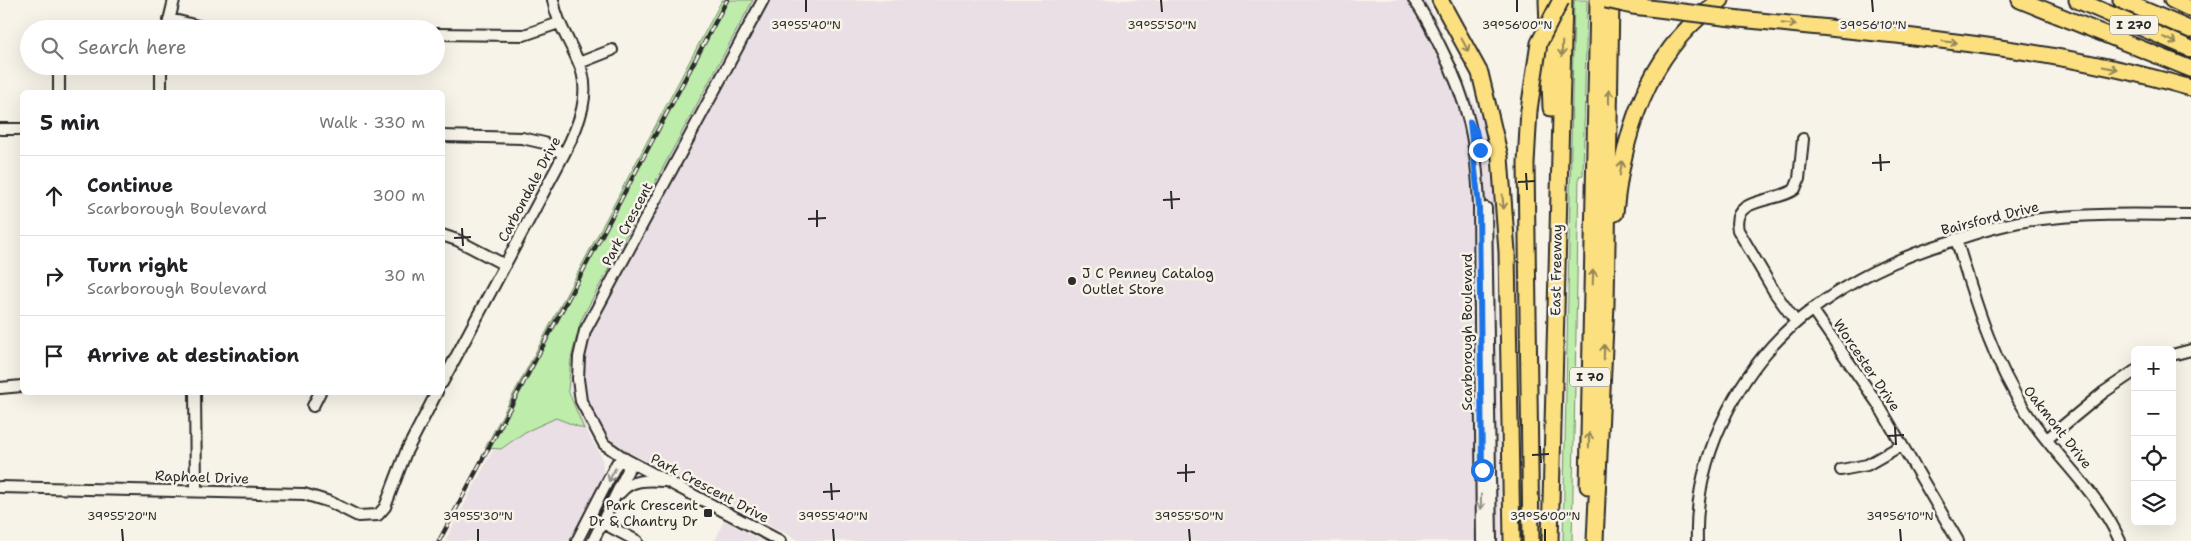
<!DOCTYPE html>
<html lang="en">
<head>
<meta charset="utf-8">
<style>
	body { margin:0; font-family:"Shantell Sans",sans-serif; background:#f2f2f2; color:#202124 }
	.controls { position:absolute; right:15px; bottom:15px; display:grid; overflow:hidden; border-radius:8px; box-shadow:0 5px 20px #0002 }
	.controls button { width:45px; height:45px; display:grid; place-items:center; padding:0; border:0; border-bottom:1px solid #e0e0e0; background:#fff; color:#202124; font:25px sans-serif }
	.stop { position:absolute; width:15px; height:15px; margin:-11px; border:4px solid #1a73e8; border-radius:50%; background:#fff }
	.stop.end { background:#1a73e8; border-color:#fff; box-shadow:0 1px 5px #0008 }
	.list { margin:0; padding:0; list-style:none }
	h2 { display:flex; justify-content:space-between; align-items:center; height:65px; margin:0; padding:0 20px; font-size:21px }
	h2 small { font-size:16px; font-weight:400; color:#757577 }
	.list li { display:grid; grid-template-columns:32px 1fr auto; gap:15px; align-items:center; box-sizing:border-box; height:80px; padding:0 20px; border-top:1px solid #e0e0e0 }
	.list b { display:block; font-size:19px; white-space:nowrap }
	.list p { margin:0; font-size:16px; white-space:nowrap; color:#757577 }
	.list em { font-size:16px; font-style:normal; color:#757577 }
	.icon { flex:none; width:28px; height:28px; fill:none; stroke:currentColor; stroke-width:2; stroke-linecap:round; stroke-linejoin:round }
	.map { position:relative; flex:none; width:2191px; height:541px; overflow:hidden }
	.search { position:absolute; background:#fff; box-shadow:0 5px 20px #0002; left:20px; top:20px; width:425px; height:55px; display:flex; align-items:center; gap:12px; box-sizing:border-box; padding:0 18px; border-radius:28px; color:#757577; font-size:19px }
	.panel { position:absolute; background:#fff; box-shadow:0 5px 20px #0002; left:20px; top:90px; width:425px; height:305px; border-radius:8px }
	.map>svg:first-child { display:block }
	.built { fill:#eadfe4 }
	.green { fill:#bdecab; stroke:#748c6b }
	.lines { fill:none; stroke-linecap:round; stroke-linejoin:round }
	.minor-casing { stroke:#2b2b2b; stroke-width:14 }
	.highway-casing { stroke:#2b2b2b; stroke-width:19 }
	.minor { stroke:#f7f3e8; stroke-width:10 }
	.highway { stroke:#fce080; stroke-width:15 }
	.rail-casing { stroke:#2b2b2b; stroke-width:4.5 }
	.rail { stroke:#f7f3e8; stroke-width:2.5; stroke-dasharray:8; stroke-linecap:butt }
	.highway-bridge-casing { stroke:#2b2b2b; stroke-width:19; stroke-linecap:butt }
	.highway-bridge { stroke:#fce080; stroke-width:15 }
	.oneway { stroke:#948656 }
	.oneway2 { stroke:#918f8a }
	.route { stroke:#1a73e8; stroke-width:6 }
	.ticks { fill:none; stroke:#2b2b2b; stroke-width:2 }
	.poi-dot { fill:#2b2b2b; stroke:#f7f3e8; stroke-width:2 }
	.labels { text-anchor:middle; stroke-width:5; stroke-linejoin:round; paint-order:stroke }
	.shield { fill:#f7f3e8; stroke:#686764; stroke-width:1 }
	.shield-label { font-size:12px; font-weight:bold; fill:#2b2b2b }
	.street-label { font-size:14px; fill:#2b2b2b; stroke:#f7f3e8 }
	.poi-label { font-size:14px; fill:#2b2b2b; stroke:#f7f3e8; text-anchor:start }
	.ticks-label { font-size:12px; text-anchor:middle; fill:#2b2b2b; stroke:#f7f3e8; stroke-width:5; stroke-linejoin:round; paint-order:stroke }
</style>
</head>
<body>
<div class="map">
<svg width="2191" height="541" viewBox="0 0 2191 541">
	<rect width="100%" height="100%" fill="#f7f3e8"/>
	<filter id="ink" filterUnits="userSpaceOnUse"><feTurbulence type="fractalNoise" baseFrequency=".02" numOctaves="2"/><feDisplacementMap in="SourceGraphic" scale="10" xChannelSelector="R" yChannelSelector="G"/><feConvolveMatrix kernelMatrix="1 2 1 2 8 2 1 2 1" color-interpolation-filters="sRGB"/></filter>
	<g filter="url(#ink)">
		<path class="built" d="M753,0H1427L1484,126L1494,199L1501,541H800L585,429L602,457L604,478L571,541H445L493,450L502,449L525,432L556,418L584,428L569,387L571,359L581,320Z
			M724,520L762,541H715Z"/>
		<path class="green" d="M722,0H753L581,320L571,359L568,390L584,429L556,418L525,432L501,449L485,448Z
			M1574,0H1587L1583,175L1579,176L1572,541H1563Z"/>
		<g class="lines">
			<defs>
				<path id="minor" d="M763,0L585,331L579,357L578,379L581,401L604,444L627,460L780,541
					M1414,0C1425,14 1432,30 1440,46C1469,102 1477,145 1479,207L1482,541
					M170,19L210,29
					M167,29L174,0
					M436,34L524,35L559,23
					M579,63L612,50
					M59,92V66
					M161,92V66
					M0,129H22
					M442,136L522,138L544,143L564,154
					M1486,208L1491,541
					M442,235L457,240L505,265
					M1956,239C1975,300 1991,358 2026,412C2055,457 2098,491 2120,541
					M1812,309L1878,404L1958,541
					M1796,322L1775,293L1738,230C1730,196 1778,203 1795,189L1799,179L1803,139
					M2172,355L2191,350
					M442,383L564,154C579,125 593,92 578,61C569,40 557,23 553,0
					M0,388L22,386
					M195,392L196,490
					M313,406L320,392
					M2047,439L2104,392L2135,371
					M1841,470L1867,465L1902,445
					M0,487L304,494L330,502L358,516L378,515L385,507L406,452L437,392
					M620,493C631,479 647,480 664,481
					M603,523L637,541
					M577,541L617,463L627,460
					M593,541L628,470L627,460
					M1697,541C1694,453 1742,361 1813,309C1854,278 1902,256 1952,241C1975,233 2000,225 2025,221C2080,213 2135,214 2191,215"/>
				<path id="highway" d="M1440,0L1480,73L1500,157L1507,252L1512,541
					M1547,0L1551,108
					M2020,0L2191,69
					M2077,0L2191,49
					M2121,0L2191,30
					M2172,0L2191,9
					M1740,19C1892,35 2044,45 2191,88
					M1529,110L1526,163L1531,541
					M1615,213C1623,131 1650,48 1721,0
					M1588,486L1598,0
					M1550,541L1564,0
					M1595,541L1606,304L1611,0"/>
			</defs>
			<use href="#minor" class="minor-casing"/>
			<use href="#highway" class="highway-casing"/>
			<use href="#minor" class="minor"/>
			<use href="#highway" class="highway"/>
			<defs>
				<path id="rail" d="M439,541L727,0"/>
			</defs>
			<use href="#rail" class="rail-casing"/>
			<use href="#rail" class="rail"/>
			<defs>
				<path id="highway-bridge" d="M1606,0L1633,6L1740,19
					M1529,110L1539,43L1561,0"/>
			</defs>
			<use href="#highway-bridge" class="highway-bridge-casing"/>
			<use href="#highway-bridge" class="highway-bridge"/>
		</g>
		<defs><path id="oneway-shaft" d="M-6 0H5M1.5-3L5.5 0L1.5 3" fill="none" stroke-width="1.6" stroke-linecap="round" stroke-linejoin="round" transform="scale(1.25)"/></defs>
		<g class="oneway">
			<use href="#oneway-shaft" transform="translate(1789 24) rotate(6)"/>
			<use href="#oneway-shaft" transform="translate(2170 40) rotate(23)"/>
			<use href="#oneway-shaft" transform="translate(1950 42) rotate(6)"/>
			<use href="#oneway-shaft" transform="translate(1465 45) rotate(62)"/>
			<use href="#oneway-shaft" transform="translate(1562 49) rotate(92)"/>
			<use href="#oneway-shaft" transform="translate(2110 68) rotate(12)"/>
			<use href="#oneway-shaft" transform="translate(1609 97) rotate(-89)"/>
			<use href="#oneway-shaft" transform="translate(1621 168) rotate(-81)"/>
			<use href="#oneway-shaft" transform="translate(1503 202) rotate(86)"/>
			<use href="#oneway-shaft" transform="translate(1593 277) rotate(-88)"/>
			<use href="#oneway-shaft" transform="translate(1604 352) rotate(-88)"/>
			<use href="#oneway-shaft" transform="translate(1589 440) rotate(-89)"/>
		</g>
		<g class="oneway2">
			<use href="#oneway-shaft" transform="translate(612 475) rotate(117)"/>
			<use href="#oneway-shaft" transform="translate(1481 502) rotate(90)"/>
		</g>
	</g>
	<g class="lines" filter="url(#ink)">
		<path class="route" d="M1480,150L1476,131L1470,122L1479,207L1482,470"/>
	</g>
	<path class="ticks" d="M806,0V12M1161,0L1162,12M1517,0V12M1872,0L1873,12M1880,154L1881,171M1872,163L1890,162M1526,173L1527,190M1518,182L1535,181M1171,191L1172,209M1163,200L1180,199M817,210V227M808,219L826,218M462,228L463,246M454,238L471,237M1895,427L1896,445M1887,436L1904,435M1540,446L1541,463M1532,455L1549,454M1186,464V482M1177,473L1195,472M831,483L832,500M823,492L840,491M122,529L123,541M478,529V541M833,529L834,541M1189,529L1190,541M1545,529V541M1900,529L1901,541"/>
	<g class="poi-dot">
		<circle cx="1072" cy="281" r="5"/>
		<rect x="703" y="508" width="10" height="10" rx="2.5"/>
	</g>
	<g class="labels">
		<g class="shield">
			<rect x="2110" y="15.5" width="48" height="19" rx="4"/>
			<rect x="1570" y="367.5" width="40" height="19" rx="4"/>
		</g>
		<g class="shield-label">
			<text x="2134" y="29">I 270</text>
			<text x="1590" y="381">I 70</text>
		</g>
		<g class="street-label">
			<text transform="translate(529 189) rotate(-62)" y="5">Carbondale Drive</text>
			<text transform="translate(1990 218) rotate(-14)" y="5">Bairsford Drive</text>
			<text transform="translate(627 224) rotate(-62)" y="5">Park Crescent</text>
			<text transform="translate(1556 270) rotate(-89)" y="5">East Freeway</text>
			<text transform="translate(1467 332) rotate(-90)" y="5">Scarborough Boulevard</text>
			<text transform="translate(1867 365) rotate(56)" y="5">Worcester Drive</text>
			<text transform="translate(2058 427) rotate(52)" y="5">Oakmont Drive</text>
			<text transform="translate(202 477) rotate(2)" y="5">Raphael Drive</text>
			<text transform="translate(710 488) rotate(28)" y="5">Park Crescent Drive</text>
		</g>
		<g class="poi-label">
			<text x="1082" y="278">J C Penney Catalog<tspan x="1082" dy="16">Outlet Store</tspan></text>
			<text x="698" y="510" text-anchor="end">Park Crescent<tspan x="698" dy="16">Dr &amp; Chantry Dr</tspan></text>
		</g>
	</g>
	<g class="ticks-label">
		<text x="806" y="29">39°55'40"N</text>
		<text x="1162" y="29">39°55'50"N</text>
		<text x="1517" y="29">39°56'00"N</text>
		<text x="1873" y="29">39°56'10"N</text>
		<text x="122" y="520">39°55'20"N</text>
		<text x="478" y="520">39°55'30"N</text>
		<text x="833" y="520">39°55'40"N</text>
		<text x="1189" y="520">39°55'50"N</text>
		<text x="1545" y="520">39°56'00"N</text>
		<text x="1900" y="520">39°56'10"N</text>
	</g>
</svg>
<div class="controls">
<button>+</button>
<button>−</button>
<button><svg class="icon" aria-label="locate" viewBox="0 0 24 24"><circle cx="12" cy="12" r="6"/><path d="M12 2v4M12 18v4M2 12h4M18 12h4"/></svg></button>
<button><svg class="icon" aria-label="layers" viewBox="0 0 24 24"><path d="M12 4l9 5-9 5-9-5zM3 14l9 5 9-5"/></svg></button>
</div>
<div class="stop" style="left:1482px;top:470px"></div>
<div class="stop end" style="left:1480px;top:150px"></div>
<div class="search"><svg class="icon" aria-label="search" viewBox="0 0 24 24"><circle cx="10" cy="10" r="6"/><path d="M15 15l6 6"/></svg>Search here</div>
<section class="panel">
<h2>5 min<small>Walk · 330 m</small></h2>
<ul class="list">
<li><svg class="icon" aria-label="ahead" viewBox="0 0 24 24"><path d="M12 20V5M6 11l6-6 6 6"/></svg><div><b>Continue</b><p>Scarborough Boulevard</p></div><em>300 m</em></li>
<li><svg class="icon" aria-label="right" viewBox="0 0 24 24"><path d="M7 20v-9h11M14 6l5 5-5 5"/></svg><div><b>Turn right</b><p>Scarborough Boulevard</p></div><em>30 m</em></li>
<li><svg class="icon" aria-label="arrive" viewBox="0 0 24 24"><path d="M6 21V4h12l-3 4 3 4H6"/></svg><div><b>Arrive at destination</b></div></li>
</ul>
</section>
</div>
</body>
</html>
